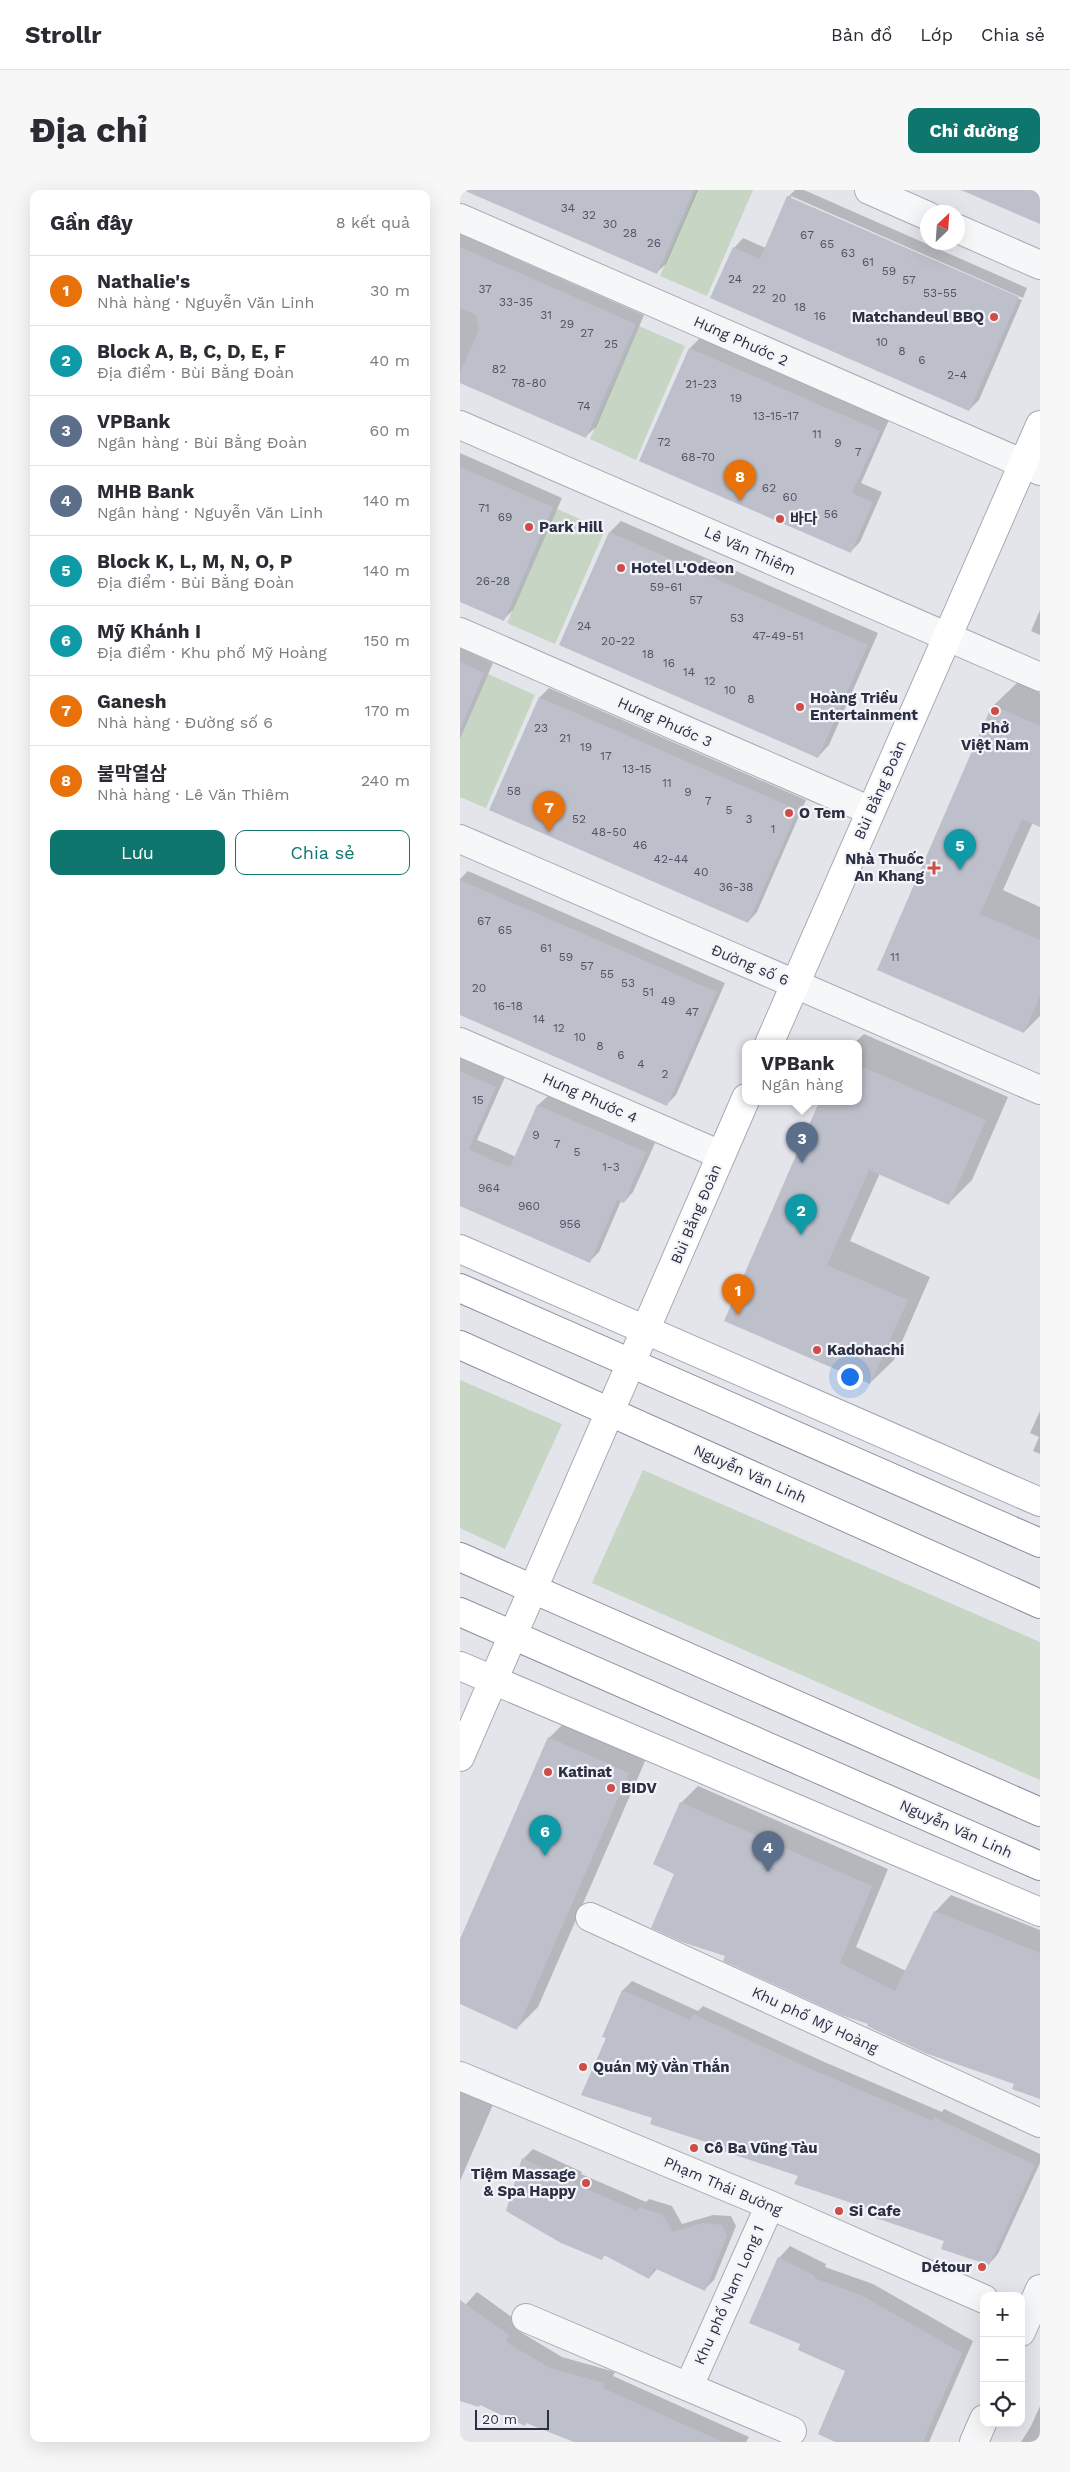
<!DOCTYPE html>
<html lang="vi">
<head>
<meta charset="utf-8">
<style>
	body { margin:0; font-family:"Work Sans","Noto Sans KR",sans-serif; background:#f7f7f7; color:#2b2b33 }
	.controls { position:absolute; right:15px; bottom:15px; display:grid; overflow:hidden; border-radius:10px; box-shadow:0 5px 20px #0002 }
	.controls button { width:45px; height:45px; display:grid; place-items:center; padding:0; border:0; border-bottom:1px solid #e1e1e2; background:#fff; color:#2b2b33; font:25px sans-serif }
	.compass { position:absolute; left:460px; top:15px; width:45px; height:45px; border-radius:50%; background:#fff; box-shadow:0 5px 20px #0002; rotate:25deg }
	.scale { position:absolute; left:15px; bottom:12px; width:74px; box-sizing:border-box; padding-left:5px; border:2px solid #2b2f44; border-top:0; font-size:14px; line-height:18px; white-space:nowrap; color:#2b2f44; -webkit-text-stroke:4px #f3f4f8; paint-order:stroke }
	.you { position:absolute; left:389px; top:1186px; width:18px; height:18px; margin:-12px; border:4px solid #fff; border-radius:50%; background:#1a73e8; box-shadow:0 0 0 8px #1a73e833 }
	.badge { display:grid; place-items:center; width:32px; height:32px; border-radius:50%; background:#0f766e; color:#fff; font-size:16px; font-weight:700 }
	.pin { position:absolute; translate:-50% -41px; filter:drop-shadow(0 1px 2px #0008) }
	.pin::after { content:''; position:absolute; top:26px; width:18px; height:15px; background:inherit; clip-path:polygon(0 0,100% 0,50% 100%) }
	.popup { position:absolute; left:282px; top:850px; width:120px; height:65px; box-sizing:border-box; display:grid; place-content:center; border-radius:10px; background:#fff; filter:drop-shadow(0 1px 4px #0005); font-size:16px; white-space:nowrap; color:#7c7c81 }
	.popup b { font-size:19px; color:#2b2b33 }
	.popup::after { content:''; position:absolute; left:50%; top:100%; margin-left:-10px; border:10px solid transparent; border-top-color:#fff }
	.list { margin:0; padding:0; list-style:none }
	h2 { display:flex; justify-content:space-between; align-items:center; height:65px; margin:0; padding:0 20px; font-size:21px }
	h2 small { font-size:16px; font-weight:400; color:#7c7c81 }
	.list li { display:grid; grid-template-columns:32px 1fr auto; gap:15px; align-items:center; box-sizing:border-box; height:70px; padding:0 20px; border-top:1px solid #e1e1e2 }
	.list b { display:block; font-size:19px; white-space:nowrap }
	.list p { margin:0; font-size:16px; white-space:nowrap; color:#7c7c81 }
	.list em { font-size:16px; font-style:normal; color:#7c7c81 }
	.actions { display:flex; gap:10px; padding:15px 20px }
	.actions a { flex:1; padding:11px 0; border:1px solid #0f766e; border-radius:10px; text-align:center; font-size:18px; color:#0f766e }
	.actions .main { background:#0f766e; color:#fff }
	.icon { flex:none; width:28px; height:28px; fill:none; stroke:currentColor; stroke-width:2; stroke-linecap:round; stroke-linejoin:round }
	.map { position:relative; flex:none; width:580px; height:2252px; overflow:hidden; border-radius:10px }
	header { display:flex; align-items:center; gap:30px; box-sizing:border-box; height:70px; padding:0 25px; background:#fff; border-bottom:1px solid #e1e1e2 }
	header strong { font-size:24px }
	nav { display:flex; gap:28px; margin-inline-start:auto; font-size:18px }
	.intro { display:flex; align-items:center; justify-content:space-between; box-sizing:border-box; height:120px; padding:0 30px }
	h1 { margin:0; font-size:35px }
	.button { padding:12px 22px; border-radius:10px; background:#0f766e; color:#fff; font-size:18px; font-weight:700 }
	main { display:flex; gap:30px; padding:0 30px }
	aside { flex:1; background:#fff; border-radius:10px; box-shadow:0 5px 20px #0002 }
	.map>svg:first-child { display:block }
	.green { fill:#c6d5c4 }
	.shadow { fill:#0003 }
	.building { fill:#bdc0cb }
	.lines { fill:none; stroke-linecap:round; stroke-linejoin:round }
	.street-casing { stroke:#a8abb6; stroke-width:30 }
	.secondary-casing { stroke:#a8abb6; stroke-width:30 }
	.primary-casing { stroke:#a2a7b7; stroke-width:30 }
	.highway-casing { stroke:#8a90a2; stroke-width:30 }
	.street { stroke:#f6f7f9; stroke-width:28 }
	.secondary { stroke:#fff; stroke-width:28 }
	.primary { stroke:#fff; stroke-width:28 }
	.highway { stroke:#fff; stroke-width:28 }
	.poi-dot { fill:#d04c48; stroke:#f3f4f8; stroke-width:2 }
	.labels { text-anchor:middle; stroke-width:4.5; stroke-linejoin:round; paint-order:stroke }
	.number-label { font-size:12px; fill:#505366 }
	.poi-label { font-size:15px; font-weight:bold; fill:#2b2f44; stroke:#f3f4f8; text-anchor:start }
	.street-label { font-size:15px; fill:#2b2f44; stroke:#f3f4f8 }
</style>
</head>
<body>
<header>
<strong>Strollr</strong>
<nav><a>Bản đồ</a><a>Lớp</a><a>Chia sẻ</a></nav>
</header>
<div class="intro"><h1>Địa chỉ</h1><a class="button">Chỉ đường</a></div>
<main>
<aside>
<h2>Gần đây<small>8 kết quả</small></h2>
<ul class="list">
<li><span class="badge" style="background:#e8710a">1</span><div><b>Nathalie's</b><p>Nhà hàng · Nguyễn Văn Linh</p></div><em>30 m</em></li>
<li><span class="badge" style="background:#0f9aa8">2</span><div><b>Block A, B, C, D, E, F</b><p>Địa điểm · Bùi Bằng Đoàn</p></div><em>40 m</em></li>
<li><span class="badge" style="background:#5c6f8a">3</span><div><b>VPBank</b><p>Ngân hàng · Bùi Bằng Đoàn</p></div><em>60 m</em></li>
<li><span class="badge" style="background:#5c6f8a">4</span><div><b>MHB Bank</b><p>Ngân hàng · Nguyễn Văn Linh</p></div><em>140 m</em></li>
<li><span class="badge" style="background:#0f9aa8">5</span><div><b>Block K, L, M, N, O, P</b><p>Địa điểm · Bùi Bằng Đoàn</p></div><em>140 m</em></li>
<li><span class="badge" style="background:#0f9aa8">6</span><div><b>Mỹ Khánh I</b><p>Địa điểm · Khu phố Mỹ Hoàng</p></div><em>150 m</em></li>
<li><span class="badge" style="background:#e8710a">7</span><div><b>Ganesh</b><p>Nhà hàng · Đường số 6</p></div><em>170 m</em></li>
<li><span class="badge" style="background:#e8710a">8</span><div><b>불막열삼</b><p>Nhà hàng · Lê Văn Thiêm</p></div><em>240 m</em></li>
</ul>
<div class="actions"><a class="main">Lưu</a><a>Chia sẻ</a></div>
</aside>
<div class="map">
<svg width="580" height="2252" viewBox="0 0 580 2252">
	<rect width="100%" height="100%" fill="#e3e5eb"/>
	<path class="green" d="M237,0H293L247,106L200,86Z
		M179,136L225,156L176,270L130,249Z
		M97,319L145,340L95,454L47,433Z
		M28,484L75,505L26,618L0,607V549Z
		M0,1190L102,1234L45,1359L0,1338Z
		M183,1280L580,1452V1590L132,1393Z"/>
	<path class="shadow" d="M6,0H238L206,74L196,83Z
		M335,0H344L567,98L563,108L331,6V9L562,110L519,210L509,220L274,58L283,48L306,58L328,7Z
		M0,44L184,125L136,237L126,246L0,191Z
		M240,148L429,230L401,293L422,302L400,352L390,362L230,158Z
		M0,263L102,308L53,420L44,429L0,410Z
		M161,331L418,443L369,555L358,567L150,342Z
		M580,420V445L571,441Z
		M0,458L33,473L0,549Z
		M557,493L580,503V635L573,632L543,700L580,717V826L564,842L419,779L533,516Z
		M89,498L346,610L297,722L288,732L31,619L80,507Z
		M8,681L265,793L216,905L207,914L0,824V689Z
		M404,844L548,907L512,990L489,1013L420,983L390,1051L470,1087L434,1170L410,1193L266,1130L361,912H398V854H393Z
		M0,868L45,887L17,950L39,959L56,967L78,915L88,906L195,953L173,1002L164,1012L161,1011L139,1062L130,1071L0,1015Z
		M580,1221V1264L573,1261L579,1247L570,1243Z
		M110,1527L189,1562L78,1817L57,1838L0,1813V1752L89,1548Z
		M238,1596L428,1679L396,1757L446,1781L475,1722L491,1705L580,1740V1908L555,1894L267,1766L216,1683L221,1613Z
		M172,1791L238,1821L243,1816L362,1871L482,1922L484,1919L580,1964V1973L538,2064L529,2074L486,2050L340,1985L194,1928L148,1847L144,1846L163,1800Z
		M0,1878L41,1896L0,1991Z
		M73,1959L122,1982L121,1984L186,2012L189,2009L212,2016L222,2034L253,2025L271,2026L276,2036L254,2090L245,2099L198,2078L189,2088L146,2064L142,2068L48,2021L64,1968Z
		M330,2056L366,2074L365,2077L413,2094L513,2151L469,2252H378L386,2181L342,2154L319,2068Z
		M17,2102L60,2133L57,2140L102,2167L155,2182L153,2186L289,2247L286,2252H117L67,2232L64,2235L21,2214L0,2209V2128L6,2114Z
		M580,2216V2252H561L571,2236Z"/>
	<path class="building" d="M3,0H234L197,84Z
		M501,0H580V34Z
		M327,6L559,107L509,221L250,108L273,57L300,69Z
		M0,57L176,134L126,248L0,193V183L19,140L16,125L0,118Z
		M229,158L420,241L392,303L413,312L391,363L179,271Z
		M0,277L93,317L44,431L0,412Z
		M149,342L408,455L358,568L99,455Z
		M0,472L24,483L0,539Z
		M79,507L338,620L288,733L29,620Z
		M532,515L580,536V637L562,629L520,724L580,750V806L564,843L417,780Z
		M0,690L257,802L207,916L0,825Z
		M398,875L526,930L489,1015L409,980L367,1075L448,1110L410,1194L264,1131L359,912H398Z
		M0,881L36,897L9,959L29,969L50,977L77,915L186,962L164,1013L157,1010L130,1073L0,1016Z
		M88,1547L169,1583L57,1840L0,1814V1749Z
		M220,1612L412,1696L380,1773L435,1801L474,1721L580,1763V1909L552,1899L554,1894L465,1863L407,1836L408,1834L381,1825L263,1771L265,1766L222,1752L191,1738L214,1684L193,1674Z
		M162,1800L230,1830L233,1824L353,1880L473,1931L474,1927L575,1975L529,2075L481,2059L484,2051L407,2025L410,2019L334,1994L338,1986L263,1961L264,1958L190,1934L192,1928L121,1905L146,1848L142,1847Z
		M62,1968L114,1992L113,1993L177,2021L179,2017L203,2025L213,2042L243,2033L262,2035L267,2046L245,2101L194,2078L189,2089L144,2065L142,2070L101,2053L46,2021Z
		M318,2067L355,2086L354,2088L401,2105L502,2163L463,2252H375L358,2244L385,2181L338,2160L340,2154L289,2133Z
		M0,2110L49,2145L46,2152L90,2178L144,2193L143,2198L263,2252H114L66,2233L65,2236L20,2215L19,2217L0,2211Z"/>
	<g class="lines">
		<defs>
			<path id="street" d="M409,0L468,26
				M0,28L580,281
				M498,39L580,75
				M0,235L580,487
				M0,442L411,621
				M0,649L580,900
				M0,852L261,965
				M130,1727L580,1933
				M0,1886L310,2015L524,2109
				M66,2128L332,2241
				M561,2142L580,2099
				M229,2196L310,2015
				M514,2252L524,2229"/>
			<path id="secondary" d="M309,854L580,235
				M0,1567L286,908"/>
			<path id="primary" d="M0,1059L580,1312
				M0,1476L580,1722"/>
			<path id="highway" d="M0,1098L580,1353
				M0,1155L580,1414
				M0,1367L580,1622
				M0,1422L580,1676"/>
		</defs>
		<use href="#street" class="street-casing"/>
		<use href="#secondary" class="secondary-casing"/>
		<use href="#primary" class="primary-casing"/>
		<use href="#highway" class="highway-casing"/>
		<use href="#street" class="street"/>
		<use href="#secondary" class="secondary"/>
		<use href="#primary" class="primary"/>
		<use href="#highway" class="highway"/>
	</g>
	<g class="poi-dot">
		<circle cx="534" cy="127" r="5"/>
		<circle cx="320" cy="329" r="5"/>
		<circle cx="69" cy="337" r="5"/>
		<circle cx="161" cy="378" r="5"/>
		<circle cx="340" cy="517" r="5"/>
		<circle cx="535" cy="521" r="5"/>
		<circle cx="329" cy="623" r="5"/>
		<path d="M471.5 670.5h5v5h5v5h-5v5h-5v-5h-5v-5h5z"/>
		<circle cx="357" cy="1160" r="5"/>
		<circle cx="88" cy="1582" r="5"/>
		<circle cx="151" cy="1598" r="5"/>
		<circle cx="123" cy="1877" r="5"/>
		<circle cx="234" cy="1958" r="5"/>
		<circle cx="126" cy="1993" r="5"/>
		<circle cx="379" cy="2021" r="5"/>
		<circle cx="522" cy="2077" r="5"/>
	</g>
	<g class="labels">
		<g class="number-label">
			<text x="108" y="22">34</text>
			<text x="129" y="29">32</text>
			<text x="150" y="38">30</text>
			<text x="170" y="47">28</text>
			<text x="347" y="49">67</text>
			<text x="194" y="57">26</text>
			<text x="367" y="58">65</text>
			<text x="388" y="67">63</text>
			<text x="408" y="76">61</text>
			<text x="429" y="85">59</text>
			<text x="275" y="93">24</text>
			<text x="449" y="94">57</text>
			<text x="25" y="103">37</text>
			<text x="299" y="103">22</text>
			<text x="480" y="107">53-55</text>
			<text x="319" y="112">20</text>
			<text x="56" y="116">33-35</text>
			<text x="340" y="121">18</text>
			<text x="86" y="129">31</text>
			<text x="360" y="130">16</text>
			<text x="107" y="138">29</text>
			<text x="127" y="147">27</text>
			<text x="422" y="156">10</text>
			<text x="151" y="158">25</text>
			<text x="442" y="165">8</text>
			<text x="462" y="174">6</text>
			<text x="39" y="183">82</text>
			<text x="497" y="189">2-4</text>
			<text x="69" y="197">78-80</text>
			<text x="241" y="198">21-23</text>
			<text x="276" y="212">19</text>
			<text x="124" y="220">74</text>
			<text x="316" y="230">13-15-17</text>
			<text x="357" y="248">11</text>
			<text x="204" y="256">72</text>
			<text x="378" y="257">9</text>
			<text x="398" y="266">7</text>
			<text x="238" y="271">68-70</text>
			<text x="309" y="302">62</text>
			<text x="330" y="311">60</text>
			<text x="24" y="322">71</text>
			<text x="371" y="328">56</text>
			<text x="45" y="331">69</text>
			<text x="33" y="395">26-28</text>
			<text x="206" y="401">59-61</text>
			<text x="236" y="414">57</text>
			<text x="277" y="432">53</text>
			<text x="124" y="440">24</text>
			<text x="318" y="450">47-49-51</text>
			<text x="158" y="455">20-22</text>
			<text x="188" y="468">18</text>
			<text x="209" y="477">16</text>
			<text x="229" y="486">14</text>
			<text x="250" y="495">12</text>
			<text x="270" y="504">10</text>
			<text x="291" y="513">8</text>
			<text x="81" y="542">23</text>
			<text x="105" y="552">21</text>
			<text x="126" y="561">19</text>
			<text x="146" y="570">17</text>
			<text x="177" y="583">13-15</text>
			<text x="207" y="597">11</text>
			<text x="54" y="605">58</text>
			<text x="228" y="606">9</text>
			<text x="248" y="615">7</text>
			<text x="269" y="624">5</text>
			<text x="119" y="633">52</text>
			<text x="289" y="633">3</text>
			<text x="313" y="643">1</text>
			<text x="149" y="646">48-50</text>
			<text x="180" y="659">46</text>
			<text x="211" y="673">42-44</text>
			<text x="241" y="686">40</text>
			<text x="276" y="701">36-38</text>
			<text x="24" y="735">67</text>
			<text x="45" y="744">65</text>
			<text x="86" y="762">61</text>
			<text x="106" y="771">59</text>
			<text x="435" y="771">11</text>
			<text x="127" y="780">57</text>
			<text x="147" y="788">55</text>
			<text x="168" y="797">53</text>
			<text x="19" y="802">20</text>
			<text x="188" y="806">51</text>
			<text x="208" y="815">49</text>
			<text x="48" y="820">16-18</text>
			<text x="232" y="826">47</text>
			<text x="79" y="833">14</text>
			<text x="99" y="842">12</text>
			<text x="120" y="851">10</text>
			<text x="140" y="860">8</text>
			<text x="161" y="869">6</text>
			<text x="181" y="878">4</text>
			<text x="205" y="888">2</text>
			<text x="18" y="914">15</text>
			<text x="76" y="949">9</text>
			<text x="97" y="958">7</text>
			<text x="117" y="966">5</text>
			<text x="151" y="981">1-3</text>
			<text x="29" y="1002">964</text>
			<text x="69" y="1020">960</text>
			<text x="110" y="1038">956</text>
		</g>
		<g class="poi-label">
			<text x="524" y="132" text-anchor="end">Matchandeul BBQ</text>
			<text x="330" y="334">바다</text>
			<text x="79" y="342">Park Hill</text>
			<text x="171" y="383">Hotel L'Odeon</text>
			<text x="350" y="513">Hoàng Triều<tspan x="350" dy="17">Entertainment</tspan></text>
			<text x="535" y="543" text-anchor="middle">Phở<tspan x="535" dy="17">Việt Nam</tspan></text>
			<text x="339" y="628">O Tem</text>
			<text x="464" y="674" text-anchor="end">Nhà Thuốc<tspan x="464" dy="17">An Khang</tspan></text>
			<text x="367" y="1165">Kadohachi</text>
			<text x="98" y="1587">Katinat</text>
			<text x="161" y="1603">BIDV</text>
			<text x="133" y="1882">Quán Mỳ Vằn Thắn</text>
			<text x="244" y="1963">Cô Ba Vũng Tàu</text>
			<text x="116" y="1989" text-anchor="end">Tiệm Massage<tspan x="116" dy="17">&amp; Spa Happy</tspan></text>
			<text x="389" y="2026">Si Cafe</text>
			<text x="512" y="2082" text-anchor="end">Détour</text>
		</g>
		<g class="street-label">
			<text transform="translate(281 151) rotate(24)" y="5">Hưng Phước 2</text>
			<text transform="translate(290 361) rotate(24)" y="5">Lê Văn Thiêm</text>
			<text transform="translate(205 532) rotate(24)" y="5">Hưng Phước 3</text>
			<text transform="translate(420 600) rotate(-66)" y="5">Bùi Bằng Đoàn</text>
			<text transform="translate(290 775) rotate(23)" y="5">Đường số 6</text>
			<text transform="translate(130 908) rotate(24)" y="5">Hưng Phước 4</text>
			<text transform="translate(236 1024) rotate(-67)" y="5">Bùi Bằng Đoàn</text>
			<text transform="translate(290 1284) rotate(24)" y="5">Nguyễn Văn Linh</text>
			<text transform="translate(496 1639) rotate(24)" y="5">Nguyễn Văn Linh</text>
			<text transform="translate(355 1830) rotate(25)" y="5">Khu phố Mỹ Hoàng</text>
			<text transform="translate(263 1996) rotate(23)" y="5">Phạm Thái Bường</text>
			<text transform="translate(269 2105) rotate(-66)" y="5">Khu phố Nam Long 1</text>
		</g>
	</g>
</svg>
<div class="controls">
<button>+</button>
<button>−</button>
<button><svg class="icon" aria-label="locate" viewBox="0 0 24 24"><circle cx="12" cy="12" r="6"/><path d="M12 2v4M12 18v4M2 12h4M18 12h4"/></svg></button>
</div>
<svg class="compass" viewBox="-18 -18 36 36"><path d="M0-13l5 13h-10z" fill="#e53935"/><path d="M0 13l5-13h-10z" fill="#7c7c81"/></svg>
<div class="scale">20 m</div>
<div class="you"></div>
<div class="pin badge" style="left:278px;top:1125px;background:#e8710a">1</div>
<div class="pin badge" style="left:341px;top:1045px;background:#0f9aa8">2</div>
<div class="pin badge" style="left:342px;top:973px;background:#5c6f8a">3</div>
<div class="popup"><b>VPBank</b>Ngân hàng</div>
<div class="pin badge" style="left:308px;top:1682px;background:#5c6f8a">4</div>
<div class="pin badge" style="left:500px;top:680px;background:#0f9aa8">5</div>
<div class="pin badge" style="left:85px;top:1666px;background:#0f9aa8">6</div>
<div class="pin badge" style="left:89px;top:642px;background:#e8710a">7</div>
<div class="pin badge" style="left:280px;top:311px;background:#e8710a">8</div>
</div>
</main>
</body>
</html>
